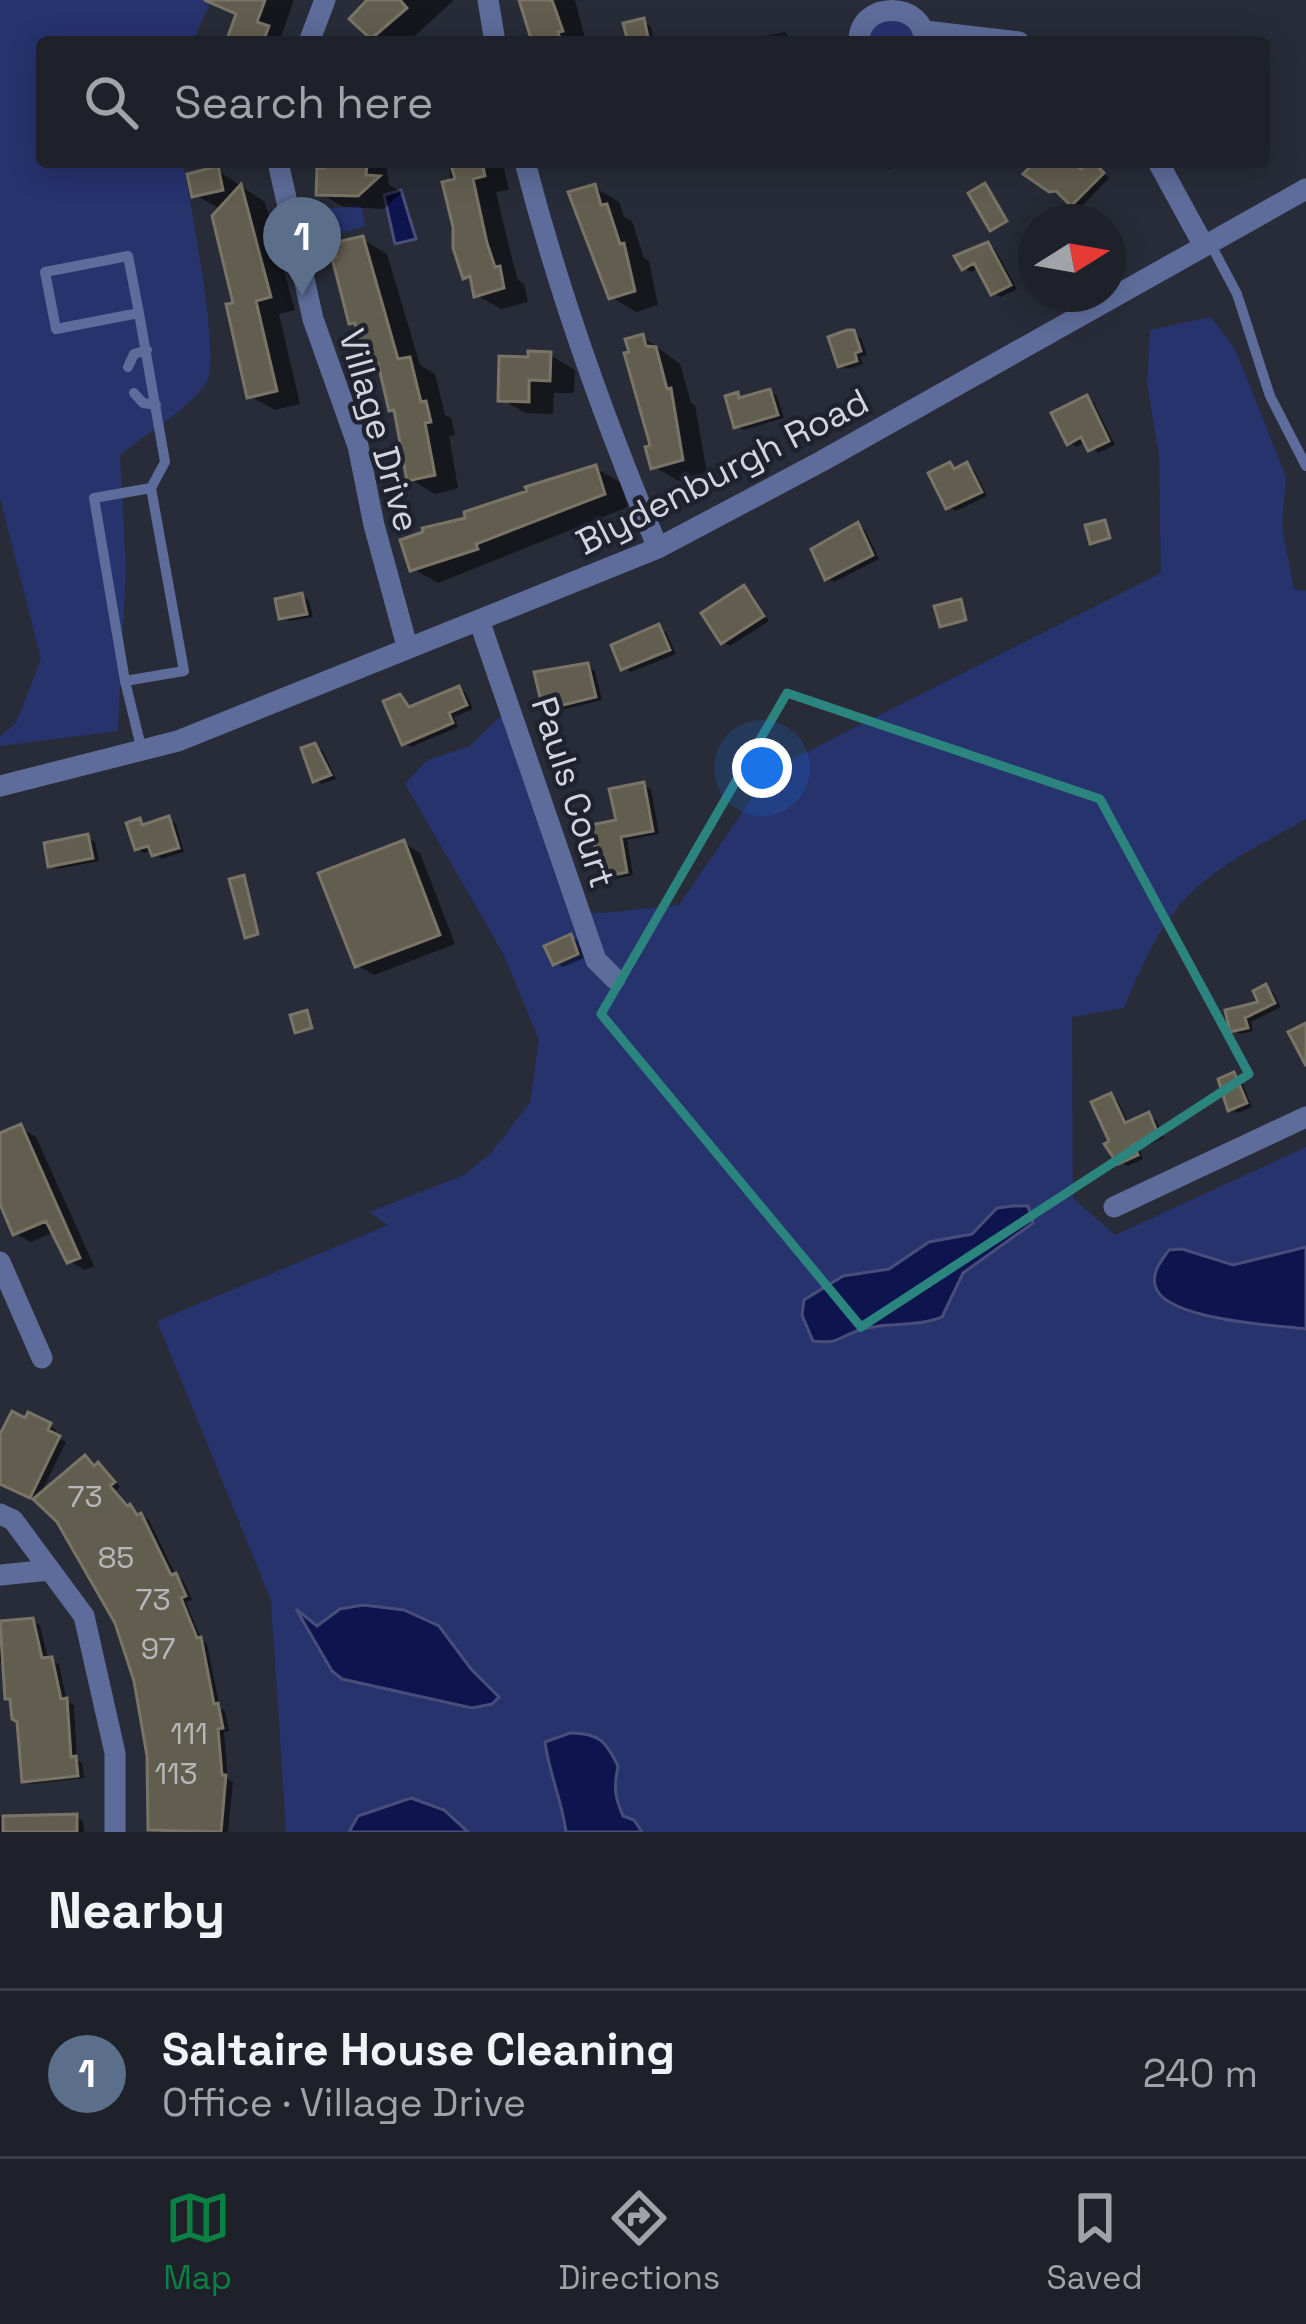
<!DOCTYPE html>
<html lang="en">
<head>
<meta charset="utf-8">
<style>
	body { margin:0; font-family:"Space Grotesk",sans-serif; background:#262932; color:#f1f3f6 }
	.compass { position:absolute; left:1018px; top:204px; width:108px; height:108px; border-radius:50%; background:#1e212a; box-shadow:0 6px 30px #0003; rotate:79deg }
	.you { position:absolute; left:762px; top:768px; width:42px; height:42px; margin:-30px; border:9px solid #fff; border-radius:50%; background:#1a73e8; box-shadow:0 0 0 18px #1a73e833 }
	.badge { display:grid; place-items:center; width:78px; height:78px; border-radius:50%; background:#0b8043; color:#fff; font-size:39px; font-weight:700 }
	.pin { position:absolute; translate:-50% -99px; filter:drop-shadow(0 3px 6px #0008) }
	.pin::after { content:''; position:absolute; top:63px; width:42px; height:36px; background:inherit; clip-path:polygon(0 0,100% 0,50% 100%) }
	.list { margin:0; padding:0; list-style:none }
	h2 { display:flex; justify-content:space-between; align-items:center; height:156px; margin:0; padding:0 48px; font-size:51px }
	h2 small { font-size:39px; font-weight:400; color:#a1a3a8 }
	.list li { display:grid; grid-template-columns:78px 1fr auto; gap:36px; align-items:center; box-sizing:border-box; height:168px; padding:0 48px; border-top:3px solid #3c3e47 }
	.list b { display:block; font-size:45px; white-space:nowrap }
	.list p { margin:0; font-size:39px; white-space:nowrap; color:#a1a3a8 }
	.list em { font-size:39px; font-style:normal; color:#a1a3a8 }
	.icon { flex:none; width:66px; height:66px; fill:none; stroke:currentColor; stroke-width:2; stroke-linecap:round; stroke-linejoin:round }
	.map { position:relative; flex:none; width:1306px; height:1832px; overflow:hidden }
	.search { position:absolute; background:#1e212a; box-shadow:0 6px 30px #0003; left:36px; right:36px; top:36px; height:132px; display:flex; align-items:center; gap:30px; box-sizing:border-box; padding:0 42px; border-radius:12px; color:#a1a3a8; font-size:45px }
	.sheet { height:324px; background:#1e212a }
	nav { display:flex; justify-content:space-around; align-items:center; box-sizing:border-box; height:168px; border-top:3px solid #3c3e47; background:#1e212a; font-size:33px; color:#a1a3a8 }
	nav a { display:grid; justify-items:center; gap:6px }
	nav .on { color:#0b8043 }
	.map>svg:first-child { display:block }
	.green { fill:#26336d }
	.water { fill:#0d144e; stroke:#484e79; stroke-width:3 }
	.shadow { fill:#0007 }
	.building { fill:#625e4f; stroke:#797465; stroke-width:3 }
	.lines { fill:none; stroke-linecap:round; stroke-linejoin:round }
	.lane { stroke:#5d6c9a; stroke-width:10 }
	.street { stroke:#5d6c9a; stroke-width:21 }
	.marked { fill:none; stroke:#2c847f; stroke-width:9; stroke-linejoin:round }
	.labels { text-anchor:middle; stroke-width:9; stroke-linejoin:round; paint-order:stroke }
	.number-label { font-size:30px; fill:#b6b7ba }
	.street-label { font-size:36px; fill:#d2d5dd; stroke:#1f222e }
</style>
</head>
<body>
<div class="map">
<svg width="1306" height="1832" viewBox="0 0 1306 1832">
	<rect width="100%" height="100%" fill="#282c38"/>
	<path class="green" d="M0,0H211L193,42H42V162H183C189,200 222,358 206,383C187,411 147,433 120,455L126,567L118,731L0,746V736L16,723L41,659L0,498Z
		M894,8L920,42H865V26Z
		M361,206L366,226L323,238L315,209Z
		M1211,317L1235,349L1286,477L1282,527L1294,589L1306,591V819C1268,841 1220,863 1189,895C1158,926 1141,968 1124,1008L1072,1017L1073,1198L1115,1235L1306,1147V1832H286L271,1600L157,1321L388,1225L369,1212L464,1175L491,1153L530,1102L539,1040L503,953L405,784L427,760L470,746L506,711L570,912L605,913L679,905L771,770L1161,573L1159,456L1147,383L1150,330Z"/>
	<path class="water" d="M401,190L416,239L395,244L384,195Z
		M1013,1206H1028L1033,1223L963,1273L942,1317C915,1328 884,1321 857,1331C835,1339 838,1344 813,1341L802,1315L804,1300L843,1276L889,1269L929,1242L972,1234L997,1208Z
		M1306,1247V1329C1275,1325 1162,1320 1155,1285C1152,1271 1162,1260 1169,1250L1182,1249L1233,1265Z
		M363,1605L404,1610L439,1626L471,1669L499,1697L492,1704L472,1708L342,1679L332,1671L296,1609L317,1626L340,1609Z
		M570,1733C599,1733 606,1741 618,1766C614,1786 614,1796 623,1816L634,1820L642,1832H566C562,1801 549,1773 545,1742Z
		M411,1798L444,1810L468,1832H349L358,1816Z"/>
	<path class="shadow" d="M234,0H294L281,37L291,42H229L239,14Z
		M372,0H454L408,42H381L373,37Z
		M523,0H575L586,42H535Z
		M643,22L651,26L654,42H631Z
		M785,32L793,42H760L759,37Z
		M327,162H386L389,185L402,192L384,209L344,207L319,193Z
		M448,162L503,165L509,190L496,192L512,259L518,280L524,284L528,302L501,309L476,295L474,282L466,277Z
		M881,162H938L888,169Z
		M1040,162H1068L1082,172L1091,162L1109,178L1080,208L1063,194L1050,190Z
		M217,170L265,202L295,310L279,314L300,404L275,410L250,396L222,210L195,195Z
		M594,187L619,202L624,217L632,221L644,258L649,261L658,305L636,312L611,297Z
		M362,239L387,254L420,365L435,374L445,415L451,418L455,435L449,436L458,488L435,494L410,479L398,413L392,409L383,373L368,364L359,327L352,322Z
		M988,245L995,249L1017,289L1001,297L994,293L980,268L971,272L964,268Z
		M853,333L861,338L867,355L860,357L863,364L848,369L840,365Z
		M643,337L680,364L691,403L695,405L707,473L679,481L654,467Z
		M550,355L575,370L574,393H554L553,414L526,413L501,399Z
		M770,392L777,396L784,418L744,430L737,426V396L745,400Z
		M1086,399L1094,403L1115,445L1098,453L1087,441L1076,447L1069,442Z
		M950,465L959,470L967,466L974,470L987,496L956,511L949,507Z
		M595,468L620,482L628,507L438,583L413,569L469,520Z
		M858,525L865,530L879,559L834,582L827,578Z
		M744,589L752,593L769,621L730,646L723,642Z
		M302,596L309,601L313,617L289,621L281,617Z
		M659,628L666,632L676,654L631,672L624,668Z
		M588,666L595,671L602,700L553,712L546,708Z
		M459,689L466,693L473,709L454,717L458,727L411,747L404,743L400,697L412,709Z
		M315,746L323,751L336,779L322,784L315,780Z
		M643,785L651,789L659,834L627,840L633,875L611,880L604,876Z
		M169,820L176,824L184,852L161,859L153,850L144,853L137,848L140,822L148,826Z
		M87,837L95,842L99,861L58,869L51,865Z
		M404,843L420,853L455,944L374,975L357,965Z
		M571,937L578,941L584,958L563,967L556,963Z
		M1266,987L1273,992L1281,1007L1251,1022L1253,1031L1240,1034L1233,1030L1228,1012L1263,1004Z
		M1234,1075L1241,1080L1252,1107L1238,1113L1231,1109Z
		M1111,1096L1118,1101L1129,1125L1148,1116L1156,1120L1164,1138L1139,1149L1143,1159L1128,1166L1120,1162L1113,1143Z
		M21,1128L36,1137L94,1266L85,1270L69,1261L54,1232L31,1242L15,1233L0,1197V1137Z
		M29,1416L57,1430L54,1436L66,1442L38,1499L85,1458L106,1470L120,1487L115,1491L129,1508L149,1520L176,1576L183,1580L192,1600L186,1602L202,1641L207,1644L220,1708L225,1711L229,1731L224,1732L228,1779L233,1782L228,1832H150L148,1739L137,1680L118,1622L60,1520L38,1499L0,1481V1441Z
		M32,1621L40,1625L48,1660L59,1664L67,1702L74,1705L77,1760L82,1763L84,1778L32,1784L25,1780L20,1721L14,1717L4,1662H0V1624Z
		M0,1817H76L83,1821L84,1832H0Z"/>
	<path class="building" d="M204,0H265L257,22L269,26L263,42H226L236,14Z
		M367,0H400L407,8L371,39L349,19Z
		M519,0H552L563,31L558,32L561,42H532Z
		M644,18L649,42H628L623,23Z
		M324,162H362L367,164L366,175L380,176L358,196L316,195L317,168H324Z
		M450,162H482L485,176L473,179L487,243L495,267L500,266L504,288L474,297L470,276L463,279L453,248V227L442,182L455,179Z
		M1035,162H1074L1080,169L1094,162L1104,173L1071,206L1056,191L1049,192L1023,174Z
		M218,166L223,190L192,197L187,174Z
		M985,183L1007,221L990,231L968,193Z
		M241,184L271,297L256,301L277,391L247,398L226,304L233,303L212,216Z
		M595,184L601,205L607,204L620,244L624,243L635,291L609,299L568,192Z
		M363,236L398,359L410,357L421,402L426,401L431,422L425,423L435,475L407,481L394,410L389,411L378,364L366,366L355,323L349,324L332,258L336,257L333,243Z
		M988,242L1011,285L991,295L974,263L962,270L954,256Z
		M847,330H854L861,351L855,353L857,361L838,367L828,337Z
		M643,334L646,346L656,347L667,389L671,388L683,460L651,469L645,447L650,445L624,353L629,352L625,339Z
		M528,351L551,352L550,381L529,380V402L498,401L499,356L528,357Z
		M770,389L778,415L734,428L725,396L738,392L739,398Z
		M1087,395L1109,441L1088,451L1081,437L1067,445L1051,413Z
		M950,462L954,469L967,462L982,492L946,509L928,473Z
		M596,465L605,494L476,544L478,549L410,571L400,540L423,532L422,528L465,518L464,512L527,491L525,487Z
		M1105,520L1110,538L1090,544L1085,525Z
		M858,522L873,555L825,580L811,549Z
		M744,585L764,616L721,644L701,613Z
		M302,593L307,614L279,619L275,599Z
		M961,599L966,620L940,627L934,606Z
		M659,624L670,650L621,670L611,645Z
		M588,663L596,697L543,710L534,672Z
		M459,686L467,705L449,713L453,723L402,745L383,701L400,694L409,707Z
		M315,743L331,775L313,782L301,748Z
		M644,782L653,831L621,837L627,872L601,878L591,825L616,820L609,789Z
		M169,816L179,848L152,856L148,846L135,850L126,823L140,818L142,825Z
		M88,834L93,858L48,867L44,843Z
		M404,840L440,935L355,967L318,873Z
		M244,875L258,934L245,938L229,879Z
		M571,934L578,954L553,965L544,946Z
		M1266,984L1275,1003L1245,1018L1248,1028L1230,1032L1225,1010L1258,1002L1253,991Z
		M307,1010L312,1028L295,1033L290,1015Z
		M1306,1023V1066L1288,1032Z
		M1234,1072L1247,1103L1228,1111L1218,1079Z
		M1111,1093L1125,1123L1149,1112L1158,1134L1133,1145L1138,1155L1118,1164L1104,1144L1109,1141L1091,1102Z
		M21,1124L80,1258L67,1263L46,1221L13,1235L0,1204V1133Z
		M12,1411L25,1418L28,1412L51,1423L48,1430L60,1436L30,1498L0,1484V1434Z
		M85,1455L94,1466L98,1462L115,1482L110,1486L127,1506L130,1504L137,1515L141,1513L171,1575L176,1573L186,1596L181,1598L197,1638L201,1637L214,1704L218,1703L223,1728L218,1729L222,1775H226L221,1832L148,1830L147,1756L134,1681L115,1623L57,1522L33,1499Z
		M33,1618L42,1658L52,1657L61,1699L67,1698L71,1757L76,1756L78,1776L22,1782L17,1722L12,1719L10,1699H5L0,1621Z
		M77,1814V1832H3V1816Z"/>
	<g class="lines">
		<path class="lane" d="M1210,243L1237,294L1270,396L1306,466
			M139,313L128,256L45,272L56,329L139,313L165,462L151,488
			M128,367L134,354L147,350
			M134,393L143,403L156,405
			M125,681L94,498L151,488L184,671L125,681L142,751"/>
		<path class="street" d="M488,0L495,42
			M925,31L1019,42
			M309,42L325,0
			M859,42C858,0 926,0 924,42
			M278,162L313,319L358,446L374,525L407,646
			M525,162C559,294 605,422 658,548
			M1158,162L1204,246
			M479,620L596,960L615,979
			M0,786L178,741L658,548L822,461L1306,189
			M1114,1207L1306,1117
			M0,1262L42,1358
			M0,1514L13,1520L84,1616L115,1753V1832
			M0,1575L50,1570"/>
	</g>
	<path class="marked" d="M787,693L1100,799L1249,1074L861,1327L601,1014Z"/>
	<g class="labels">
		<g class="number-label">
			<text x="85" y="1507">73</text>
			<text x="116" y="1568">85</text>
			<text x="153" y="1610">73</text>
			<text x="158" y="1659">97</text>
			<text x="189" y="1744">111</text>
			<text x="176" y="1784">113</text>
		</g>
		<g class="street-label">
			<text transform="translate(380 430) rotate(74)" y="13">Village Drive</text>
			<text transform="translate(722 471) rotate(-27)" y="13">Blydenburgh Road</text>
			<text transform="translate(574 792) rotate(72)" y="13">Pauls Court</text>
		</g>
	</g>
</svg>
<svg class="compass" viewBox="-18 -18 36 36"><path d="M0-13l5 13h-10z" fill="#e53935"/><path d="M0 13l5-13h-10z" fill="#a1a3a8"/></svg>
<div class="you"></div>
<div class="pin badge" style="left:302px;top:296px;background:#5c6f8a">1</div>
<div class="search"><svg class="icon" aria-label="search" viewBox="0 0 24 24"><circle cx="10" cy="10" r="6"/><path d="M15 15l6 6"/></svg>Search here</div>
</div>
<section class="sheet">
<h2>Nearby<small></small></h2>
<ul class="list">
<li><span class="badge" style="background:#5c6f8a">1</span><div><b>Saltaire House Cleaning</b><p>Office · Village Drive</p></div><em>240 m</em></li>
</ul>
</section>
<nav>
<a class="on"><svg class="icon" aria-label="map" viewBox="0 0 24 24"><path d="M3 6l6-2 6 2 6-2v14l-6 2-6-2-6 2zM9 4v14M15 6v14"/></svg>Map</a>
<a><svg class="icon" aria-label="directions" viewBox="0 0 24 24"><path d="M12 3l9 9-9 9-9-9zM9 14v-3h6M13 9l2 2-2 2"/></svg>Directions</a>
<a><svg class="icon" aria-label="saved" viewBox="0 0 24 24"><path d="M7 4h10v16l-5-4-5 4z"/></svg>Saved</a>
</nav>
</body>
</html>
